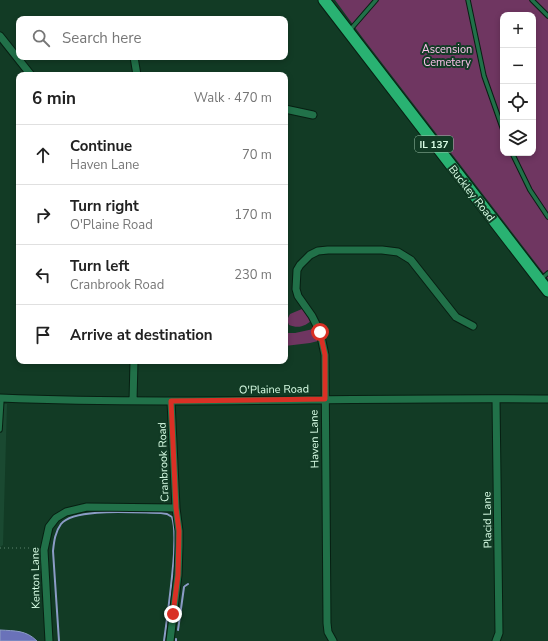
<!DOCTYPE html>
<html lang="en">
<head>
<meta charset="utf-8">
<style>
	body { margin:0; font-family:"Nunito Sans",sans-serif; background:#f6f6f6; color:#222 }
	.controls { position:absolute; right:12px; top:12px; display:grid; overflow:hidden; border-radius:8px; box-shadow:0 2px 6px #0003 }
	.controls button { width:36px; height:36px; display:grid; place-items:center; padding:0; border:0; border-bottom:1px solid #e0e0e0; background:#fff; color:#222; font:20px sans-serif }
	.stop { position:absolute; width:12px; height:12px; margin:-9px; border:3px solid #d93025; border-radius:50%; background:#fff }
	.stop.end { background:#d93025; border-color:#fff; box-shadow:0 1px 4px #0008 }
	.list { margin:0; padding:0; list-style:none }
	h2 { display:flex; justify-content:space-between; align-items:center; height:52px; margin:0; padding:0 16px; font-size:17px }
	h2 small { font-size:13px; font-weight:400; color:#767676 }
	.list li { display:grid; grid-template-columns:26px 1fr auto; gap:12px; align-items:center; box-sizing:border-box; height:60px; padding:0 16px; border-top:1px solid #e0e0e0 }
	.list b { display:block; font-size:15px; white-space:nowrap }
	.list p { margin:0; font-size:13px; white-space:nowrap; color:#767676 }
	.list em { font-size:13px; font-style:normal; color:#767676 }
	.icon { flex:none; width:22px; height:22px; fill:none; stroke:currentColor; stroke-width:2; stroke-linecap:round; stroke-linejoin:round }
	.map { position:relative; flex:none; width:548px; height:641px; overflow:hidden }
	.search { position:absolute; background:#fff; box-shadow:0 2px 6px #0003; left:16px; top:16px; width:272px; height:44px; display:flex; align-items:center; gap:10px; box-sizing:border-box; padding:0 14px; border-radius:8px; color:#767676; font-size:15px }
	.panel { position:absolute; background:#fff; box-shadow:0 2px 6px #0003; left:16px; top:72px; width:272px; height:292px; border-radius:8px }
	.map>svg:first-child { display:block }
	.built { fill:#1a4931 }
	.green { fill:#6f3661; fill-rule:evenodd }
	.water { fill:#6a72b9; stroke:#8b9cc6 }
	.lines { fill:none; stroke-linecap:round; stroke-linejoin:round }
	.stream { stroke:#8b9cc6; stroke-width:2 }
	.service-casing { stroke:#071f12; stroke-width:5.5 }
	.minor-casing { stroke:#071f12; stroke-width:9 }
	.primary-casing { stroke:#071f12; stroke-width:13 }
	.path { stroke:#5d846e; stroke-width:1; stroke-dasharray:1 3; stroke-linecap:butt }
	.service { stroke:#217149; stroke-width:3.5 }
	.minor { stroke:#217149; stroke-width:7 }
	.primary { stroke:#29b272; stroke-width:11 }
	.route { stroke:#d93025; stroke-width:5 }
	.labels { text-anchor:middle; stroke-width:4; stroke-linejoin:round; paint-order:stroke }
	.shield { fill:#123b25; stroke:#9dc4ac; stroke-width:1 }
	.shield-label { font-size:10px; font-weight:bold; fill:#d9fee6 }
	.park-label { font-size:11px; fill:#fcc2eb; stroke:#123b25 }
	.street-label { font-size:11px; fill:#d9fee6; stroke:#123b25 }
</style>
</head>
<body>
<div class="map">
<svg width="548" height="641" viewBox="0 0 548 641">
	<rect width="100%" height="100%" fill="#123b25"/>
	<path class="built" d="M0,404H7L3,545L0,547Z"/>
	<path class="green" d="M335,0H548V279L362,37ZM503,15H533V153H503Z
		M306,308L313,319C306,326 299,329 289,325L287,320L290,314L302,309Z
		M318,328L322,340L310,343L285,346V333H295Z"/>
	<path class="water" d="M0,630C15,631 26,630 37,641H0Z"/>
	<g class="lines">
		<path class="stream" d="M185,586L188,584
			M178,630L184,587
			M59,641L53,551C54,542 55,532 61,524C74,507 139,513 161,513L167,514L172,517C176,529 174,542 174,554C172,583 168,612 164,641
			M176,641V639"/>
		<defs>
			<path id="service" d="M468,0L484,76L503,130
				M532,0L548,16
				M350,30L376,0
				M512,153L530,190L548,217
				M541,279L548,273
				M0,430L2,398"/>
			<path id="minor" d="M0,36L31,75
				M134,57L137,75
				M285,109L313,115
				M0,398C183,405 365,397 548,399
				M133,401L134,361
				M49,641L44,550L49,527L56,518L66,512L87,507L176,508
				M170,641L178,575L179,546V531L176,508L171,401
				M333,641L328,632L327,623L325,355L320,332L312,316L298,296L296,289L297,270L300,265L310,255L318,251L328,250H382L398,252L411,260L456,317L473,326
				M496,641L499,633L496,399"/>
			<path id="primary" d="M324,0L548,291"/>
		</defs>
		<use href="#service" class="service-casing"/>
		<use href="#minor" class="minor-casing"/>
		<use href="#primary" class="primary-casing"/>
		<path class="path" d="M0,548H37"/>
		<use href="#service" class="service"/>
		<use href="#minor" class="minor"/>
		<use href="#primary" class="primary"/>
	</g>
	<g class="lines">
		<path class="route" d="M173,614L178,575L179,531L176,508L171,401L325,399V355L320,332"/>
	</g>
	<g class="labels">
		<rect class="shield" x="415" y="136" width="38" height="16" rx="3"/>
		<g class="shield-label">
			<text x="434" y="148">IL 137</text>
		</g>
		<g class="park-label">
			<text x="447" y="53">Ascension<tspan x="447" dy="13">Cemetery</tspan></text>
		</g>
		<g class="street-label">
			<text transform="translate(472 193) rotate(52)" y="4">Buckley Road</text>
			<text transform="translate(274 389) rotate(-1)" y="4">O'Plaine Road</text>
			<text transform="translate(314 439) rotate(-91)" y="4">Haven Lane</text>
			<text transform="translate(163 462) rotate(-92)" y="4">Cranbrook Road</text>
			<text transform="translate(487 520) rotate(-91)" y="4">Placid Lane</text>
			<text transform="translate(35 578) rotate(-91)" y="4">Kenton Lane</text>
		</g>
	</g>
</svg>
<div class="controls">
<button>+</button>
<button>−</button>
<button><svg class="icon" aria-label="locate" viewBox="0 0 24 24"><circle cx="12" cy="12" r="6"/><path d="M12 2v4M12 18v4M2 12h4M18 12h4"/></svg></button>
<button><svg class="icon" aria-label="layers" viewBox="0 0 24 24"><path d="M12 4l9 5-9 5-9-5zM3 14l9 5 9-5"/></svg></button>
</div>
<div class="stop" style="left:320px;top:332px"></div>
<div class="stop end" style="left:173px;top:614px"></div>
<div class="search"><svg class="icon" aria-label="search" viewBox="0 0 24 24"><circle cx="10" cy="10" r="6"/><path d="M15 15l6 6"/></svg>Search here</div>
<section class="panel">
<h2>6 min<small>Walk · 470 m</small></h2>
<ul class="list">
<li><svg class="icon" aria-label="ahead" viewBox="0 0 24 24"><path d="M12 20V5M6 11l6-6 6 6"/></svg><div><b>Continue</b><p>Haven Lane</p></div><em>70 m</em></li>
<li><svg class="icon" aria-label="right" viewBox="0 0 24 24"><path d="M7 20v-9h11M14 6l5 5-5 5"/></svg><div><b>Turn right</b><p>O'Plaine Road</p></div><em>170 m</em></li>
<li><svg class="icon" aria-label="left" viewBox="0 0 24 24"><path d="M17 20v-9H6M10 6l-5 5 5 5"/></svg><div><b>Turn left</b><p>Cranbrook Road</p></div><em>230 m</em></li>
<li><svg class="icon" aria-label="arrive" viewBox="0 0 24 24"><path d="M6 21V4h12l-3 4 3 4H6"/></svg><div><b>Arrive at destination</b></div></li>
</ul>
</section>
</div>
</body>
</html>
